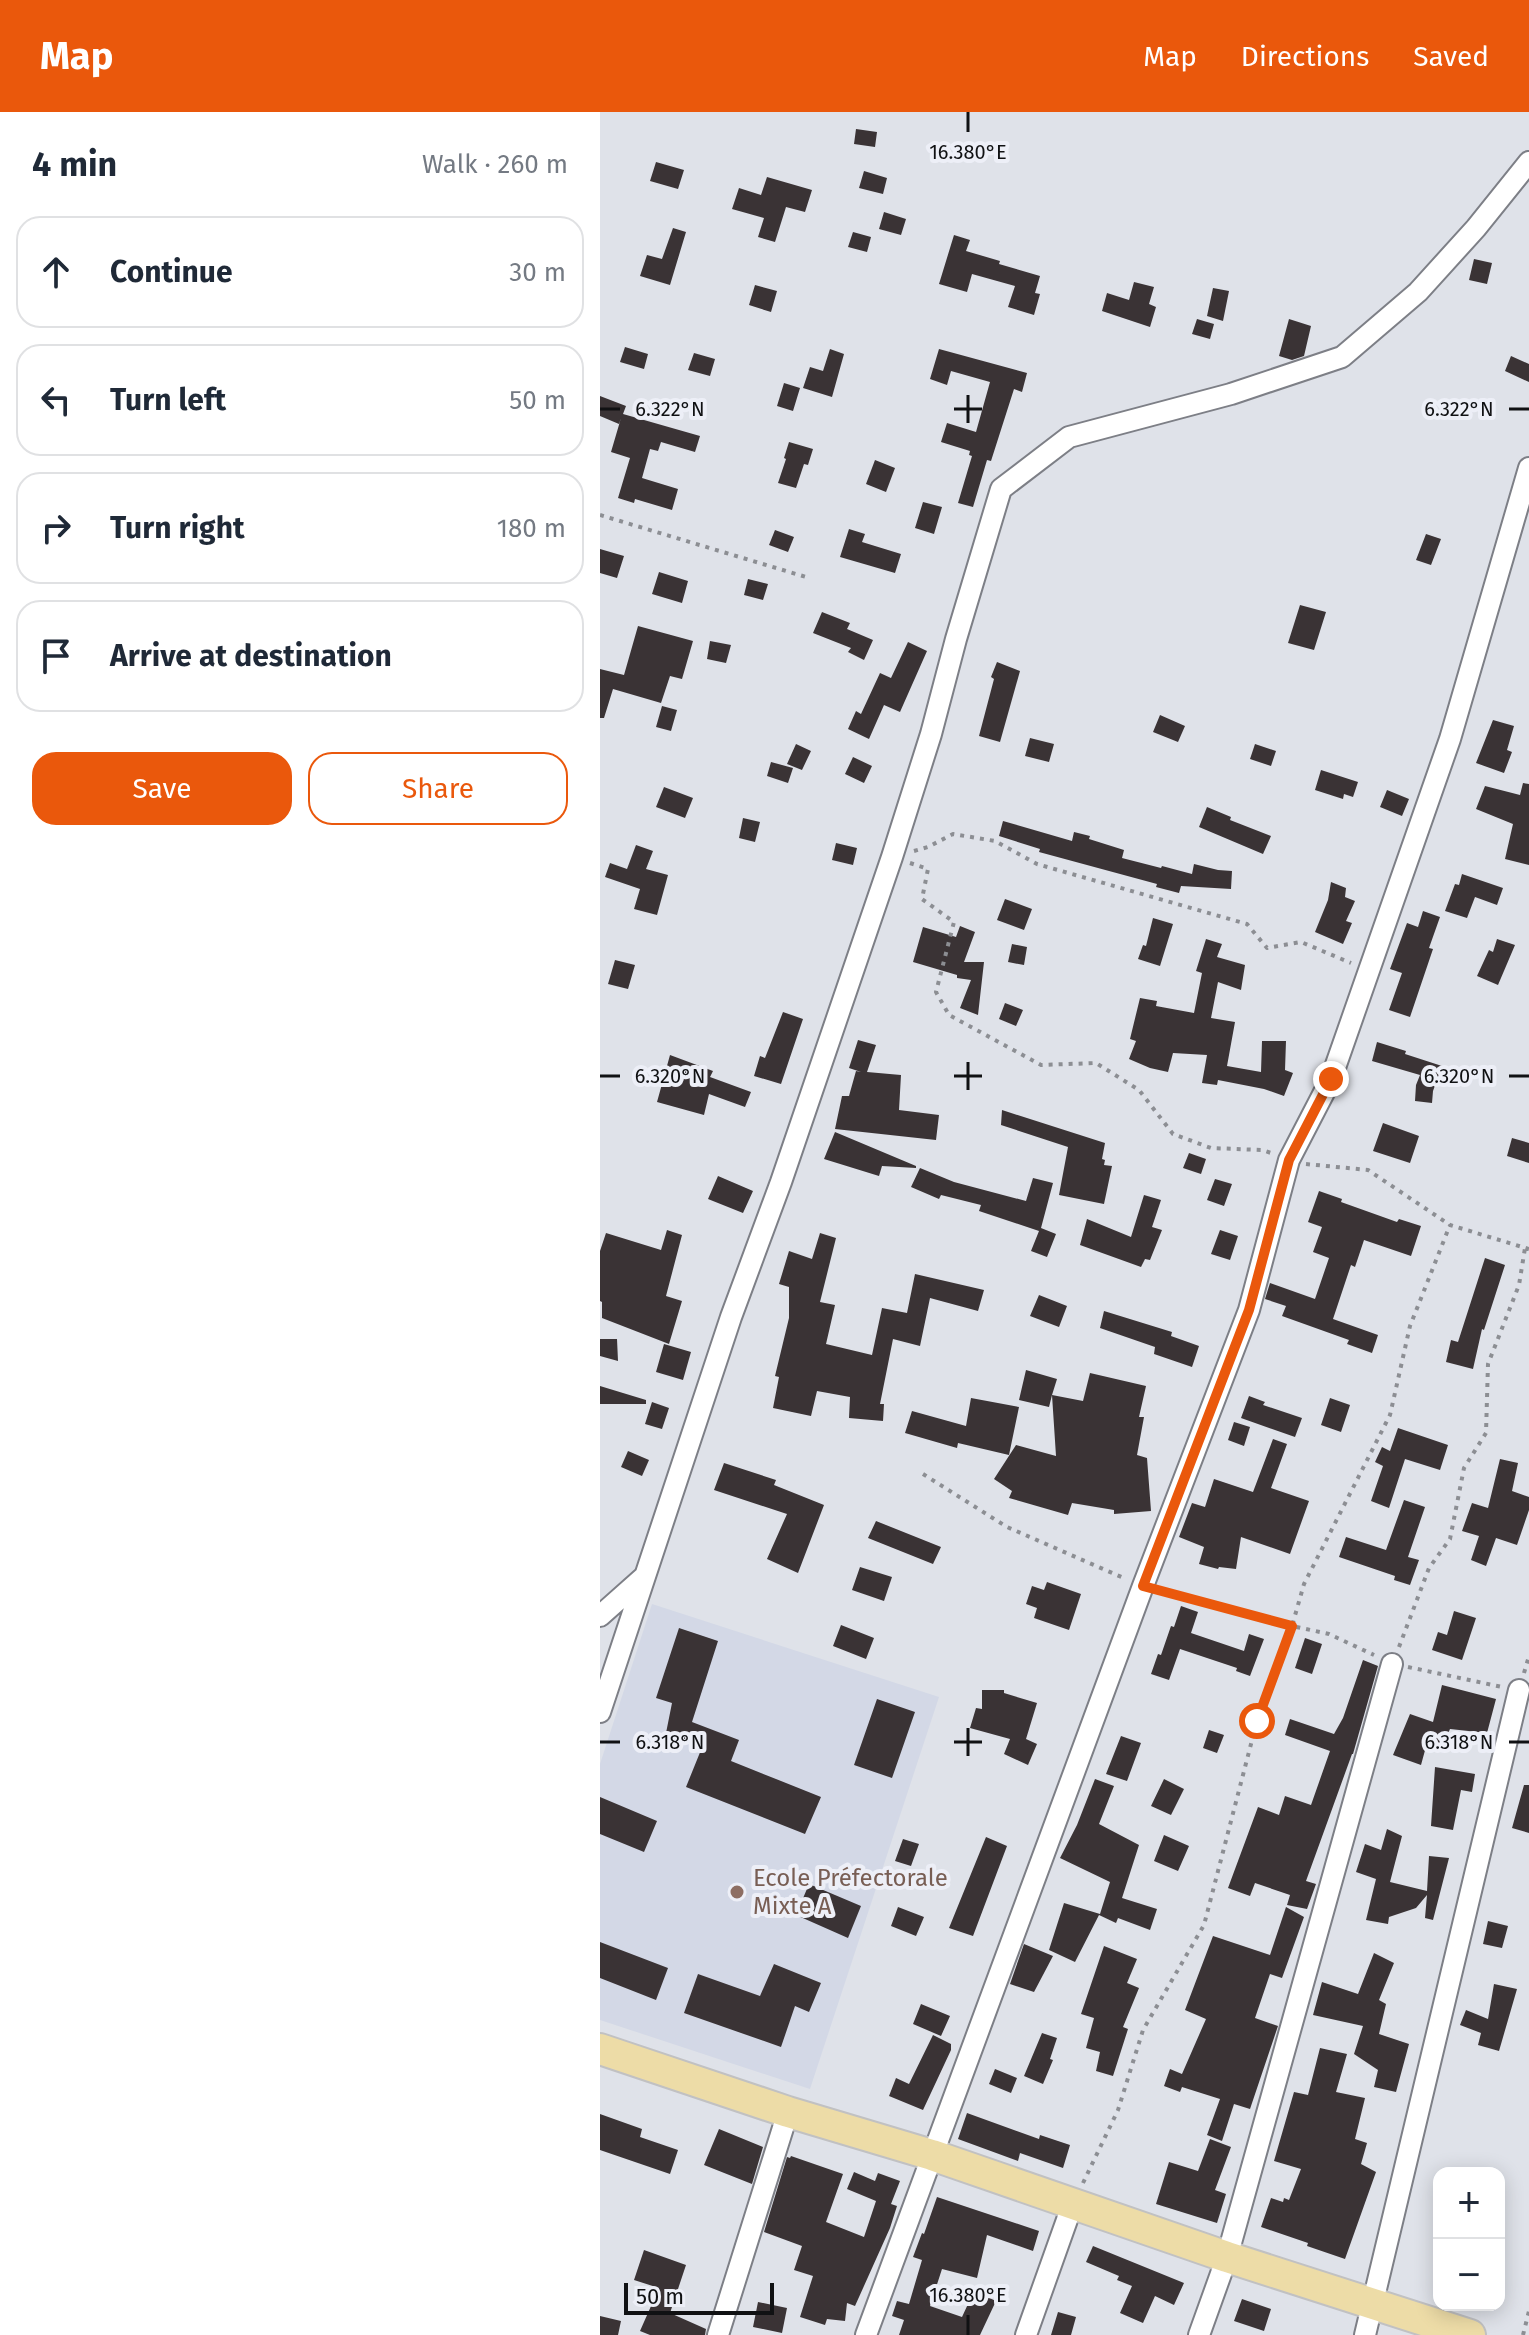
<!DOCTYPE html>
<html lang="en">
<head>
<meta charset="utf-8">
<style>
	body { margin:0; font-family:"Fira Sans",sans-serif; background:#f6f6f7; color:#1f2937 }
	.controls { position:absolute; right:24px; bottom:24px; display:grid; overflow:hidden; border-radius:16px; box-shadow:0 4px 20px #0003 }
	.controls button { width:72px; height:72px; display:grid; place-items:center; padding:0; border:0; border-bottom:2px solid #e0e1e3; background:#fff; color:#1f2937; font:40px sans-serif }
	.scale { position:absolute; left:24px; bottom:20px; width:150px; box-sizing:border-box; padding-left:8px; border:4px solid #101113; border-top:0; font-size:22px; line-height:28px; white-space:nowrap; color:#101113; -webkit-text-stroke:6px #edeff7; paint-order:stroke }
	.stop { position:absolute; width:24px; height:24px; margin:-18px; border:6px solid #ea580c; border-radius:50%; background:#fff }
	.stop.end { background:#ea580c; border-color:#fff; box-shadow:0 2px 8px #0008 }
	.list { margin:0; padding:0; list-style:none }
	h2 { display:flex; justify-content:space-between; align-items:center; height:104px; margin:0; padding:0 32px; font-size:34px }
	h2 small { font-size:26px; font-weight:400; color:#747a83 }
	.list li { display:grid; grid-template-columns:52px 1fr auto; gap:24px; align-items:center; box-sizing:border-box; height:112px; margin:0 16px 16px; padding:0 16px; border:2px solid #e0e1e3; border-radius:24px }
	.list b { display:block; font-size:30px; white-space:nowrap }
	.list em { font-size:26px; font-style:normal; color:#747a83 }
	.actions { display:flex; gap:16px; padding:24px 32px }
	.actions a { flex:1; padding:18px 0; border:2px solid #ea580c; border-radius:24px; text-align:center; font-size:28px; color:#ea580c }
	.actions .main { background:#ea580c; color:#fff }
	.icon { flex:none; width:44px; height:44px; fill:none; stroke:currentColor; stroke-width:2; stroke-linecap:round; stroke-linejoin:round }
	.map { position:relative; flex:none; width:929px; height:2223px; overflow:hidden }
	header { display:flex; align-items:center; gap:48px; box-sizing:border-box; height:112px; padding:0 40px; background:#ea580c; color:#fff }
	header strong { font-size:38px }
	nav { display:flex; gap:44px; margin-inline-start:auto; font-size:28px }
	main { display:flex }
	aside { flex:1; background:#fff }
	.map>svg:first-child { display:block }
	.built { fill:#d3d8e6 }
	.building { fill:#3a3335 }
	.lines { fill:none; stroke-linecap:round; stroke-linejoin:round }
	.minor-casing { stroke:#7d7f86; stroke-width:24 }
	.primary-casing { stroke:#c1c1c2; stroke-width:34 }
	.path { stroke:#8c8e93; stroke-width:4; stroke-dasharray:4 6; stroke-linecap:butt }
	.minor { stroke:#fff; stroke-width:20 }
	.primary { stroke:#eddca7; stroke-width:30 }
	.route { stroke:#ea580c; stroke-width:10 }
	.ticks { fill:none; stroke:#101113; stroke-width:3 }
	.education-dot { fill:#8d6e63; stroke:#edeff7; stroke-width:3 }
	.labels { text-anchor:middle; stroke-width:8; stroke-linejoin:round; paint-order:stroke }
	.education-label { font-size:24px; fill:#785e54; stroke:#edeff7; text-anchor:start }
	.ticks-label { font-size:20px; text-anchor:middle; fill:#101113; stroke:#edeff7; stroke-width:8; stroke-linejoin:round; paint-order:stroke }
</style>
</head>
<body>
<header>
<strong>Map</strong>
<nav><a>Map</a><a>Directions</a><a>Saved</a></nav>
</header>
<main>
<aside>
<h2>4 min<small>Walk · 260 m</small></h2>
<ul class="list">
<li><svg class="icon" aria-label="ahead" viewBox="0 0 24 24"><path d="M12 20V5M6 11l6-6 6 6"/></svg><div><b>Continue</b></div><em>30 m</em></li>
<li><svg class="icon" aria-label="left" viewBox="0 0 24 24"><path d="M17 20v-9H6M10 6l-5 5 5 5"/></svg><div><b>Turn left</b></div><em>50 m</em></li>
<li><svg class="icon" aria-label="right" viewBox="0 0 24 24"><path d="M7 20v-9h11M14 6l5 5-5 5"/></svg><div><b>Turn right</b></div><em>180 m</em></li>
<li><svg class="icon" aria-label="arrive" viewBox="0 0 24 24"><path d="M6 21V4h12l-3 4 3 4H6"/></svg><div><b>Arrive at destination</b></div></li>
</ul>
<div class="actions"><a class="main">Save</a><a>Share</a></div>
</aside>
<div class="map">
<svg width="929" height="2223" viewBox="0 0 929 2223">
	<rect width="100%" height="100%" fill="#dfe2e9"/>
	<path class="built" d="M52,1492L339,1585L210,1977L0,1908V1652Z"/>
	<path class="building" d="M256,17L277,20L275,35L254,32Z
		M56,50L84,58L78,77L50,69Z
		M264,59L287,66L283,82L259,76Z
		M167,65L212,78L205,100L186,95L175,130L158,125L164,106L132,97L139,76L161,83Z
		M284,100L306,107L301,123L279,117Z
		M73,116L86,120L70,173L40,164L47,143L62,147Z
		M253,120L271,125L267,140L248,135Z
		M354,123L370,128L366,139L400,149L399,152L440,164L435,181L440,182L434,203L408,195L415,174L372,162L367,180L339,172Z
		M874,147L892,151L887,172L869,168Z
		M534,170L554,175L549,192L556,195L550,215L502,199L507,181L529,188Z
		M155,173L177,179L171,200L149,193Z
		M613,176L629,179L623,209L607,204Z
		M597,207L614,212L610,227L592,222Z
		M689,207L711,214L704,244L692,248L679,244Z
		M25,235L48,242L44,257L20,250Z
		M230,237L244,242L232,285L203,276L210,255L223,259Z
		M339,237L427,261L422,280L414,277L391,349L387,348L373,395L358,391L372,344L369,343L370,339L341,330L347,311L376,320L390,270L351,259L347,273L330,267Z
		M94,241L115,247L110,264L88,258Z
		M911,244L929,252V270L905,259Z
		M184,271L200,276L193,299L177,294Z
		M0,284L26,294L23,302L100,324L95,340L61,330L58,339L50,337L42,366L78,377L72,398L35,387L34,391L18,386L30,346L11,340L21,306L19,312L0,304Z
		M189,330L213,337L208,353L204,352L196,376L178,371L186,347L184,346Z
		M275,348L295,356L286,380L266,372Z
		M323,390L342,395L334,422L315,416Z
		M249,417L265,422L262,430L301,442L295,461L240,445Z
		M175,418L194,425L188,440L169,433Z
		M826,422L841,427L831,453L816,448Z
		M0,437L24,444L17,466L0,461Z
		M59,460L88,469L82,491L52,482Z
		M148,467L168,472L163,488L144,483Z
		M700,493L726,500L714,538L688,531Z
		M222,500L250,511L247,517L273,528L264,548L248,540L251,536L213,521Z
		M38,514L93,529L82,567L70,564L61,591L13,577L4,606H0V557L24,563Z
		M110,529L131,533L126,551L107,547Z
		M308,530L327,539L300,600L284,593L269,627L248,617L256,599L261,602L280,561L291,566Z
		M397,550L420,559L400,630L379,624L394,567L391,565Z
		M62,594L77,598L71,619L56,615Z
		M560,603L585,614L578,630L553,620Z
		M893,608L914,614L907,638L912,640L904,661L876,651Z
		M430,626L454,632L449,650L425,644Z
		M196,632L211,639L202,658L187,652Z
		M655,632L676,639L671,654L650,647Z
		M253,645L272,654L264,671L245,662Z
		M171,650L193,656L188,671L167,664Z
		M721,658L758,670L753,685L744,682L743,687L715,678Z
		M923,671L929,672V753L905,747L913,712L876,697L885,674L920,683Z
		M64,675L93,686L85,706L56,695Z
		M787,678L809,687L802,704L780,695Z
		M607,695L631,705L630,708L671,724L663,742L599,715Z
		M143,706L160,710L155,730L139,726Z
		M403,709L472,729L474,720L490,724L489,727L524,738L522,746L561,756L562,754L592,762L594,752L618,758L632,759L631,777L581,774L579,781L556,775L557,772L439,740L440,737L399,724Z
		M236,731L257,736L253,753L232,748Z
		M36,733L53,739L46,757L68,763L57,803L34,797L40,777L5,765L10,751L27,757Z
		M862,762L903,776L897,793L875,785L867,806L845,799L855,772L859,773Z
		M731,770L746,776L745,785L755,789L746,809L752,811L743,832L715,820L728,788Z
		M405,787L432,797L424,818L397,808Z
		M823,799L840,805L829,836L833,837L810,905L789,898L802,861L790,857L807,811L818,815Z
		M553,806L573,812L560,854L538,847L543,833L546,834Z
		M360,814L375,820L364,850H384L378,903L360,896L371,868L357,866V863L313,850L323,815L356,825Z
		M606,827L622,832L617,845L645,853L641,878L618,870L611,906L635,910L627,954L661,960L662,929H686L685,958L693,961L684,984L664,977L618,968L617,973L602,971L607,943L573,941L568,960L550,956L529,947L536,929L530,927L540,886L557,889L556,894L594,901L602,861L596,859Z
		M897,827L915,833L898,873L877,864L889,838L893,840Z
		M412,832L427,835L424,853L408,850Z
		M15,848L35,853L28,877L8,872Z
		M405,891L423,898L416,914L399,907Z
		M183,900L203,907L181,972L154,964L160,944L165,946Z
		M258,928L276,933L267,960L301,963L299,998L339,1003L336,1028L235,1017L242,984H249L256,959L261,960L249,956Z
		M777,930L806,939L805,942L842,954L833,979L832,991L815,989L816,973L820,963L772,949Z
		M70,943L113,959L110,965L151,980L145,995L109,982L104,1003L57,990Z
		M402,998L505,1031L502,1047L505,1048L504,1053L512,1054L504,1092L459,1083L468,1035L401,1013Z
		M783,1011L819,1024L810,1051L773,1039Z
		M235,1020L316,1054V1056L282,1054L279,1064L224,1047Z
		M912,1026L929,1031V1051L907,1044Z
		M589,1041L606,1047L601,1062L583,1056Z
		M320,1056L354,1070L426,1089L433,1066L453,1071L441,1116L456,1122L447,1145L431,1139L439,1119L379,1099L381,1093L341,1083L339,1087L311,1075Z
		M118,1064L153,1079L143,1101L108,1087Z
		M615,1067L632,1072L624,1094L607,1088Z
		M719,1079L742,1087L741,1090L797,1110L799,1107L821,1114L811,1144L764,1128L755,1155L751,1153L733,1207L778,1223L772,1241L747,1232L749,1228L682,1204L686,1194L665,1187L670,1171L715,1187L729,1146L713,1140L722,1115L708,1110Z
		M544,1083L561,1088L552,1115L562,1118L550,1148L545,1147L541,1155L480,1133L487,1107L531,1125Z
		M67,1118L82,1123L66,1184L82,1189L69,1232L2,1206V1190L0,1189V1139L6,1121L61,1138Z
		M620,1118L638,1124L630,1148L611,1142Z
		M220,1121L236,1126L220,1190L235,1193L226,1232L272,1243L282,1196L307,1201L315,1162L384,1178L378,1199L330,1186L320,1234L293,1227L280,1292H284L283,1309L249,1306L250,1285L217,1279L211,1304L173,1296L179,1265L175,1264L189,1206V1175L179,1172L189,1139L212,1147Z
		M885,1146L905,1153L884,1218L882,1217L873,1257L846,1250L851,1228L858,1230Z
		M439,1183L467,1194L459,1215L430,1204Z
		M504,1199L572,1220L571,1224L599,1234L592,1255L554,1242L555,1235L500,1216Z
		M0,1227H17L18,1249L0,1244Z
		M64,1232L91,1240L83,1268L56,1260Z
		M426,1258L457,1267L452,1283L483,1289L490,1261L546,1274L539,1305H544L537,1343L547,1346L551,1399L514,1402V1398L472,1391L468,1403L409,1386L412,1379L394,1367L416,1333L456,1344L452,1283L449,1295L419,1288Z
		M0,1274L46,1288V1292H0Z
		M649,1284L665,1290L663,1293L702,1306L695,1325L641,1306Z
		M371,1286L419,1295L409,1343L358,1331L357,1336L305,1321L312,1299L366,1314Z
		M730,1286L750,1293L741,1320L721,1313Z
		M52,1290L69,1296L62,1317L45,1312Z
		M634,1310L650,1315L644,1334L628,1328Z
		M798,1316L848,1333L840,1358L805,1347L789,1396L771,1389L783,1354L775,1350L782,1335L790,1339Z
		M673,1327L687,1332L671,1376L709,1389L690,1442L641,1425L636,1457L619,1455L618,1457L599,1452L604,1435L579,1425L592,1391L605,1395L614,1367L653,1380Z
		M28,1339L49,1348L42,1364L21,1355Z
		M900,1347L918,1351L912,1379L929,1385V1398L917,1433L896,1426L886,1454L871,1448L879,1424L862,1419L872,1391L888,1396Z
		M124,1351L176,1368L174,1373L224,1393L198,1461L167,1447L187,1402L114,1378Z
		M804,1388L825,1395L808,1445L819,1448L810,1473L794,1468L795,1464L739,1445L746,1425L786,1438Z
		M276,1409L341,1435L333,1452L268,1426Z
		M260,1455L292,1465L284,1489L252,1478Z
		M447,1470L481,1482L469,1518L434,1506L437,1496L426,1492L432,1474L444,1478Z
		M581,1494L598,1500L591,1521L644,1539L649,1522L664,1527L650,1564L636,1559L637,1556L580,1537L569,1568L551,1562L558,1542L561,1543L571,1514L574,1515Z
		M854,1499L876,1506L862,1548L832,1538L838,1520L847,1523Z
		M241,1513L274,1526L266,1547L233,1534Z
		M79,1516L118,1529L92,1610L139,1628L131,1649L221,1685L205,1722L86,1675L103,1633L65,1626L72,1591L56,1586Z
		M705,1526L722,1532L712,1562L695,1556Z
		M763,1548L778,1554L753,1642H752L706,1769L716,1772L707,1797L687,1793L690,1783L655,1771L650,1784L628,1776L658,1695L679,1703L685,1684L711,1693L730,1639L685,1623L690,1607L734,1622L743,1606Z
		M842,1573L896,1587L887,1621L850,1617L843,1633L827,1631L821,1653L793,1643L810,1602L833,1610Z
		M382,1578H404V1581L437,1591L426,1627L437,1632L428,1653L404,1642L410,1627L370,1616L376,1596L382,1597Z
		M277,1587L315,1600L292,1666L254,1653Z
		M609,1618L624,1623L617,1641L603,1636Z
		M521,1624L541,1631L527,1669L506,1662Z
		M835,1655L875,1662L872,1680L861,1678L853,1718L831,1714Z
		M495,1667L514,1674L499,1712L539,1733L522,1786L557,1797L550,1818L518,1806L516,1811L499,1803L475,1850L449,1838L464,1791L500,1802L510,1770L460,1746L477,1713Z
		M564,1667L584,1677L571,1703L551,1694Z
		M924,1673H929V1721L912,1716Z
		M0,1685L57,1709L44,1740L0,1722Z
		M787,1717L802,1724L790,1770L827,1779L829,1744L849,1746L833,1808L825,1806L827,1783L816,1796L789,1805L788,1812L766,1808L776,1767L756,1760L765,1732L781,1738Z
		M564,1723L589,1734L578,1759L554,1749Z
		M386,1725L407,1734L373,1824L349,1816Z
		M303,1727L319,1732L311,1754L295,1749Z
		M209,1772L261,1794L248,1826L196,1803Z
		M298,1795L324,1805L316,1824L291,1814Z
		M686,1795L704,1805L682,1866L670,1862L655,1906L678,1914L650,1997L634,1992L622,2029L607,2023L620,1987L582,1975L580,1980L564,1974L570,1957L582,1962L606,1907L585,1898L613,1824L670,1843Z
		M888,1809L908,1814L902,1836L883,1832Z
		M0,1830L68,1856L56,1888L0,1866Z
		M424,1832L453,1844L434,1880L410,1872Z
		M504,1834L537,1847L527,1871L539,1876L523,1915L528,1917L513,1964L496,1959L500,1940L486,1936L494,1906L481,1902Z
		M774,1841L794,1851L779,1888L786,1892L779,1922L809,1932L796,1980L774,1975L778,1958L754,1942L763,1914L713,1903L722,1870L758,1882Z
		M174,1852L221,1871L209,1900L195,1894L181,1935L84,1901L98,1862L160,1884Z
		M894,1872L917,1877L899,1939L878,1933L881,1921L860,1913L866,1898L888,1907Z
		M321,1892L350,1904L341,1924L313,1912Z
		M442,1921L457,1926L450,1947L453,1948L443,1972L424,1964Z
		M333,1923L351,1932V1938L323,1998L289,1984L296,1966L309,1972Z
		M720,1936L747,1942L736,1980L765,1986L755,2027L767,2031L761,2052L776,2060L745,2147L707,2134L708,2131L661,2115L671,2086L683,2090L684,2086L689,2088L701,2057L674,2049L694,1980L708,1983Z
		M395,1957L417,1966L411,1981L389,1972Z
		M367,2001L439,2027L440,2023L470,2033L463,2056L420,2041L418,2049L358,2027Z
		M0,2002L42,2017L40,2025L78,2038L70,2062L0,2038Z
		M119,2017L163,2035L152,2072L104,2053Z
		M610,2027L631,2035L615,2078L626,2082L617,2111L556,2092L569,2050L598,2059Z
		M191,2044L243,2062L226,2110L264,2125L276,2089L247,2077L254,2060L275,2069L278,2061L300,2069L291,2092L297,2094L290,2116L255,2194L247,2191L245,2209L227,2207L225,2213L200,2205L213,2164L194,2158L202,2134L164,2120L187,2045L190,2046Z
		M337,2085L439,2119L433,2139L387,2123L377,2166L342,2157L330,2194L362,2205L374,2179L396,2189L380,2223H299L304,2208L292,2204L297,2189L309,2192L322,2148L313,2145L322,2121L324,2122Z
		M493,2134L584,2171L574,2193L555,2184L543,2211L520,2201L532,2174L517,2168L519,2164L486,2150Z
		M44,2138L86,2153L70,2201L106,2217L105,2223H50L40,2219L59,2176L34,2168Z
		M642,2187L671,2197L664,2219L634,2209Z
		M158,2190L187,2196L182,2221L153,2215Z
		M458,2200L476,2205L471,2223H451Z
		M0,2204L21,2209L18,2223H0Z"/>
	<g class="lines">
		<defs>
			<path id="minor" d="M0,1504L45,1464
				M0,1600L131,1205L181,1070L292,745L331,622L356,527L401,377L469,325L631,282L742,245L818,180L876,116L929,50
				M118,2223L188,2000
				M266,2223L543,1474L649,1198L689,1048L731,967L850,627L929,356
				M426,2223L473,2091
				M599,2223L627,2145L792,1552
				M765,2223L919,1578"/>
			<path id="primary" d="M0,1937L188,2000L332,2043L627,2145L870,2223"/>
		</defs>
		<use href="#minor" class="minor-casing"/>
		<use href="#primary" class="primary-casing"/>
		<path class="path" d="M0,403L206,465
			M314,739L328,735L353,722L395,729L437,752L647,812L667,836L701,830L751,851
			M310,751L328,757L322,787L354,810L336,880L349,903L441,953L496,951L539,978L573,1022L611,1036L662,1038L671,1041
			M706,1052L768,1058L850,1113L929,1137
			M323,1362L407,1415L526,1467
			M561,1479L692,1514L729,1522L774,1543
			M799,1535L829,1456L850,1427L864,1356L886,1321L888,1252L919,1173L925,1136
			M808,1555L902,1575
			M924,1561L929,1544
			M483,2071L518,1998L543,1918L604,1813L657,1609L692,1514L704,1472L790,1303L810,1214L850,1113
			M923,2223L929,2199"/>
		<use href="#minor" class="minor"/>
		<use href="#primary" class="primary"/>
	</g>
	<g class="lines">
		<path class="route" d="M657,1609L692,1514L543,1474L649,1198L689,1048L731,967"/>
	</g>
	<path class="ticks" d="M368,0V20M368,283V311M0,297H20M354,297H382M909,297H929M368,950V978M0,964H20M354,964H382M909,964H929M368,1616V1644M0,1630H20M354,1630H382M909,1630H929M368,2203V2223"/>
	<circle class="education-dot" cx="137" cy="1780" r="8"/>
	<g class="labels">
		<g class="education-label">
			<text x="153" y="1774">Ecole Préfectorale<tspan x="153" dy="28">Mixte A</tspan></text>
		</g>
	</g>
	<g class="ticks-label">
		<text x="368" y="47">16.380°E</text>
		<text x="70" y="304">6.322°N</text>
		<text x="859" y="304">6.322°N</text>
		<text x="70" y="971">6.320°N</text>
		<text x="859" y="971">6.320°N</text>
		<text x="70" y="1637">6.318°N</text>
		<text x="859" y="1637">6.318°N</text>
		<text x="368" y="2190">16.380°E</text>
	</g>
</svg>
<div class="controls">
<button>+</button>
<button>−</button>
</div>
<div class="scale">50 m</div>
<div class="stop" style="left:657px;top:1609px"></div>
<div class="stop end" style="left:731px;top:967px"></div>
</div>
</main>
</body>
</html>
